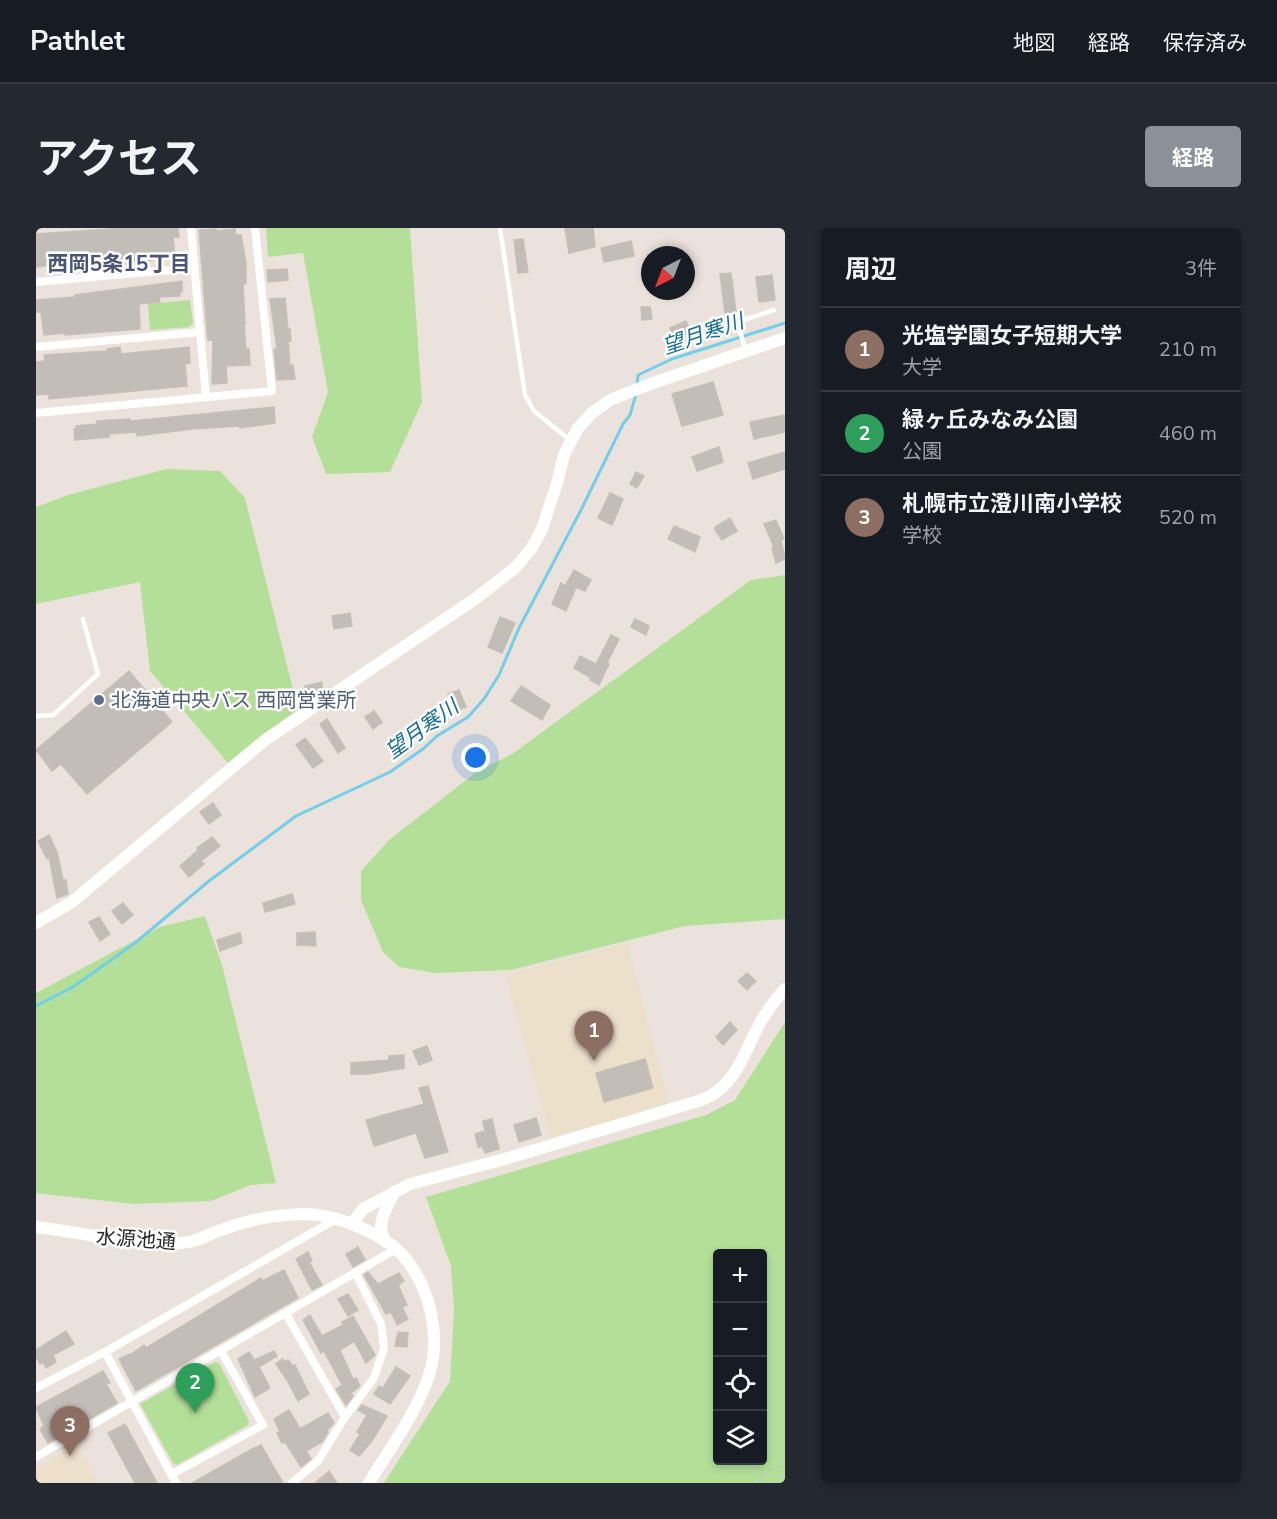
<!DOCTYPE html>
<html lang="ja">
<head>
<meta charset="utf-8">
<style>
	body { margin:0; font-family:"Nunito Sans","Noto Sans JP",sans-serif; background:#242831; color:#f1f3f6 }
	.controls { position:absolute; right:18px; bottom:18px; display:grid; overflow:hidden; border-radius:6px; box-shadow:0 3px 9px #0003 }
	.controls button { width:54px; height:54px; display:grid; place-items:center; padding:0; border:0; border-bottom:2px solid #363941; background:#171b24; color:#f1f3f6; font:30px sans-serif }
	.compass { position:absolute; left:605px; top:18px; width:54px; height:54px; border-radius:50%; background:#171b24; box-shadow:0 3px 9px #0003; rotate:222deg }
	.you { position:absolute; left:440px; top:530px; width:21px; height:21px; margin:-15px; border:4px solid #fff; border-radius:50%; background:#1a73e8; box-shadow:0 0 0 9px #1a73e833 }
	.badge { display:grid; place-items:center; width:39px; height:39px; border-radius:50%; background:#8c9099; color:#fff; font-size:20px; font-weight:700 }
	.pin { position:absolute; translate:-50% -50px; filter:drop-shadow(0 2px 3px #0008) }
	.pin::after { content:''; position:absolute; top:32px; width:21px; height:18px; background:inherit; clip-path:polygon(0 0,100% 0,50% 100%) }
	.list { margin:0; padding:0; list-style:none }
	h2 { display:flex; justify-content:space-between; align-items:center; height:78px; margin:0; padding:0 24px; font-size:26px }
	h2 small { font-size:20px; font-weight:400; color:#9ea1a6 }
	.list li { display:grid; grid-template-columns:39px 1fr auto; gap:18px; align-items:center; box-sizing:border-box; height:84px; padding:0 24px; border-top:2px solid #363941 }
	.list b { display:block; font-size:22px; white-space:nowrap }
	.list p { margin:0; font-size:20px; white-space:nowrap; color:#9ea1a6 }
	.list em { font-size:20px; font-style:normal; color:#9ea1a6 }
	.icon { flex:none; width:33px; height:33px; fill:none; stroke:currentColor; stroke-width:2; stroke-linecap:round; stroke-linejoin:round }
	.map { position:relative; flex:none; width:749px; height:1255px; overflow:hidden; border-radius:6px }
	header { display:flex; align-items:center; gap:36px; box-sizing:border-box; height:84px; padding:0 30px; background:#171b24; border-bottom:2px solid #363941 }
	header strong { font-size:28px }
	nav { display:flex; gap:33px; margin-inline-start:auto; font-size:21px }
	.intro { display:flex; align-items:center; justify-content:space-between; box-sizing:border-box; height:144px; padding:0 36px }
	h1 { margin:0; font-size:42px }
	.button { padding:15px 27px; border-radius:6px; background:#8c9099; color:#fff; font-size:21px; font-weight:700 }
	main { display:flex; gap:36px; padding:0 36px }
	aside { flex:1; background:#171b24; border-radius:6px; box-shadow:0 3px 9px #0003 }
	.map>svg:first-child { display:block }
	.education { fill:#ece0cb }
	.green { fill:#b4df99; fill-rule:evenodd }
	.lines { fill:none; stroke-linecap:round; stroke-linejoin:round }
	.stream { stroke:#72cee9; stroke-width:3 }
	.building { fill:#c3bdb8; stroke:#c6bfb5; stroke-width:1.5 }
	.path { stroke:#c3c3c3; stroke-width:1.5; stroke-dasharray:4.5 3; stroke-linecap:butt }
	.lane { stroke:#fff; stroke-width:4.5 }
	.street { stroke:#fff; stroke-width:8 }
	.secondary { stroke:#fff; stroke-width:12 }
	.service-dot { fill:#5c6f8a; stroke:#fff; stroke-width:2 }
	.labels { text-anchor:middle; stroke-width:5; stroke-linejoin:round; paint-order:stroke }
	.service-label { font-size:20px; fill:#4e5e75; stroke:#fff; text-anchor:start }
	.street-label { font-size:20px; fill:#292929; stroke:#fff }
	.neighbourhood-label { font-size:21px; font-weight:bold; fill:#4b5577; stroke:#fff }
	.water-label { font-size:21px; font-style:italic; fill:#136c93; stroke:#fff }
</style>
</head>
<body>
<header>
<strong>Pathlet</strong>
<nav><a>地図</a><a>経路</a><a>保存済み</a></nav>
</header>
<div class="intro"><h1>アクセス</h1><a class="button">経路</a></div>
<main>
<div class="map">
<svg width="749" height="1255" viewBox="0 0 749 1255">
	<rect width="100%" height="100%" fill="#ebe3db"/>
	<path class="education" d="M592,715L633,878L515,909L469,747Z
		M41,1216L62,1255H0V1240Z"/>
	<path class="green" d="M230,0H374L386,174L354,244L290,246L276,209L292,164L267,25L232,29Z
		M154,72L157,95L153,99L114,102L112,76Z
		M130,241L184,243L209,270L262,481L192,535L114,443L104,354L0,376V279L32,267Z
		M749,347V691L649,698L475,742L400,745L363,739L347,724L325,672V643L353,612L439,545L476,526L715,352Z
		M169,688L186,737L240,955L215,957L175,973L97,976L0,965V765L124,699Z
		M749,794V1255H348L414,1153L418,1082L415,1038L390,969L670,887L699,872ZM682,1026H726V1232H682Z
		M179,1134L183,1135L213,1193L212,1197L141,1237L137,1235L104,1176Z"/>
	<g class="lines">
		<path class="stream" d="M601,157L602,147L636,131L749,95
			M0,778L37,759L99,715L173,653L260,588L354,544L387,521L401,508L432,489L448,471L463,447L483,400L545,282L587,196L594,187L600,166"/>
	</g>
	<path class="building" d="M88,0H142L143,9H137L139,28L117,30V32L76,36L77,38L56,39V41L21,42V36L0,39V6Z
		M529,0H557L559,19L533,25Z
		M180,1V3L199,1L200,7H205L210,35V56H207L209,96H208L210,121H213L214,137L190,138L191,155L176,156L177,112H172L171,104L163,2Z
		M487,11L492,44L482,45L478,12Z
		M595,13L598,28L568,34L565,20Z
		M251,41L252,52L232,54L231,42Z
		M695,45L700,84L689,85L684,46Z
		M736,47L739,72L723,74L720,49Z
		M146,53V64H143L144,68L123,69L124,74L103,76L104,101L29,107V105L8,107L5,84H0V72L39,69V67Z
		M249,70L252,101H254L255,113H252L254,138L257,137L259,151L241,152L238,121H241L234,71Z
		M605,79H614L616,91L606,92Z
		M650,93L655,105L639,113L634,100Z
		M84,119L85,126L153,119L154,135L149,136L151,158L13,171V166L0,167V134L9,133L8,127L72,123L71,121Z
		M677,154L687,187L646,198L636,166Z
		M238,179L239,195L204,200L203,198L157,201L101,208V204L73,206V209L39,212L38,201H40V198L61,196V193L93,191L96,193Z
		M749,187V204L718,211L714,194Z
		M683,219L687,234L661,243L656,229Z
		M749,224V241L717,251L712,235Z
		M600,244L608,248L601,260L594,256Z
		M574,265L587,271L576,297L562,290Z
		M694,290L701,303L686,312L679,302V299Z
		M740,292L748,311L745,312L749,331L740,335L736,320L738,319L728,296Z
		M638,298L664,309L659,324L632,311Z
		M538,342L555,352L549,363L540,359L530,383L516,376L525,355L529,358Z
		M314,385L316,398L298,401L296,388Z
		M464,389L479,395L466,425L452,419Z
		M599,391L613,398L610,407L595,399Z
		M575,407L583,411L571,435L573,436L563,457L554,452L555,450L538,440L544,428L560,436Z
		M93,443L136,494L51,566L25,536L16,543L0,522Z
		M286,454V464L271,474L269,458Z
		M485,458L514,477L506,492L475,473Z
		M423,462L430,479L418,483L412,466Z
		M338,483L346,494L337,501L329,489Z
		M291,491L309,520L302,525L284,496Z
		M269,510L287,533L277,540L260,517Z
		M177,575L185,587L173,596L164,584Z
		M13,607L21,624L27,652H30L32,666L21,670L13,629L11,631L2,613Z
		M176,609L184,618L165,633L168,636L153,649L144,638L162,622L161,620Z
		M256,666L259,676L229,684L227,675Z
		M87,675L97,687L86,696L76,683Z
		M63,689L74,706L64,713L53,694Z
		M279,704L280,718L261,717V705Z
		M204,705L206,715L184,723L181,712Z
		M711,745L720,753L711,762L702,753Z
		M694,794L701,802L687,817L680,809Z
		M391,818L396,832L383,837L377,823Z
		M368,827V840L333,846H315V835L353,832V828Z
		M609,831L617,860L568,874L560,845Z
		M392,858L412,924L389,930L380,905L338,918L330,892L388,876L383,860Z
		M500,890L505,907L483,914L478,897Z
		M456,891L463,921L449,925L446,918L442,919L439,906L449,903L447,893Z
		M322,1019L329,1032L317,1039L310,1026Z
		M272,1024L276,1033L273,1034L286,1057L276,1062L260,1031Z
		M248,1042L262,1070L100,1163L83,1131L93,1126L94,1127L108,1117L110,1120L225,1050L226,1053Z
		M332,1044L342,1056L363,1045L368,1053L362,1057L371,1077L366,1079L372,1091L361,1097L355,1084L350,1086L328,1047Z
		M312,1066L322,1082L312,1088L302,1071Z
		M274,1087L286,1108L307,1097L306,1094L317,1088L339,1127L330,1135L318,1113L304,1122L317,1151L320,1150L324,1158L315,1165L317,1168L310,1177L300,1161L306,1157L288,1123L285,1125L267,1092Z
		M30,1103L38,1116L17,1127L20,1134L10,1140L7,1134L4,1136L0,1129V1122Z
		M362,1104L372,1105L371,1119L359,1118Z
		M238,1123L241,1128L223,1139L234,1160L219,1169L202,1131L213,1124L218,1132Z
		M246,1131L248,1134L252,1132L257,1138L259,1137L273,1166L262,1173L251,1152L240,1136Z
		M360,1139L374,1148L354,1176L338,1166L343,1158L347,1160Z
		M67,1143L74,1155L70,1156L81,1175L12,1215L4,1201L8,1198L0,1179Z
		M326,1177L351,1188L336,1213L323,1228L314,1222L324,1206L321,1204L331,1187L322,1182Z
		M253,1182L264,1201L292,1185L298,1195L291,1202L292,1204L286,1214L270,1223L275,1231L265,1239L249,1214L246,1215L241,1205L244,1204L238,1191Z
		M89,1196L121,1255H99L72,1205Z
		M225,1217L247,1255H156L216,1221Z
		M293,1243L301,1255H279Z"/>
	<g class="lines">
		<path class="path" d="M723,1254C730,1244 736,1238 749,1238
			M721,1255H739"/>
		<path class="lane" d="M464,0L489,167L498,183L535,213
			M710,123L701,94L738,82
			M0,488L17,487L62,446L47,391"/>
		<path class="street" d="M155,0L164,104
			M0,54L158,40
			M0,119L164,104L170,169
			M0,185L236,163L219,0
			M250,1086L309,1189
			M69,1124L140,1255
			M0,1160L69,1124L300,991
			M0,1229L360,1021
			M136,1246L227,1197L185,1123
			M256,1255L282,1233L309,1189L338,1150L348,1120L345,1096L320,1046"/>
		<path class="secondary" d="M0,695L36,674L229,512L439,371L479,340L495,321L506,301L521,255L528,227L542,200L556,185L574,172L614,156L749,110
			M316,996L327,981L374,956L469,931L659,874C665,872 671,870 676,867C701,852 709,823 722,799C729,785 739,772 749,761
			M0,999C48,1005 96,1017 145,1015C163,1014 171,1006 188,1001C216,991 238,987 268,986C300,986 350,1006 370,1031C395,1063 405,1109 393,1147C382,1183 352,1223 333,1255
			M350,1014C338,995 351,981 359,963"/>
	</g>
	<circle class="service-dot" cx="63" cy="472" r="6"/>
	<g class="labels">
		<g class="service-label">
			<text x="75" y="479">北海道中央バス 西岡営業所</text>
		</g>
		<g class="street-label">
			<text transform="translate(100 1011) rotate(4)" y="7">水源池通</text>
		</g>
		<g class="neighbourhood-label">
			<text x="83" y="43">西岡5条15丁目</text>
		</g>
		<g class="water-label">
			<text transform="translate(667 106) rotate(-19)" y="7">望月寒川</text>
			<text transform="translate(386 501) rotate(-36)" y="7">望月寒川</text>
		</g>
	</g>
</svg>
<div class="controls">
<button>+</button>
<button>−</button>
<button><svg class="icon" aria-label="locate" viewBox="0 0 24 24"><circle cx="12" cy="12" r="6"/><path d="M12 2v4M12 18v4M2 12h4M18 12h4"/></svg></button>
<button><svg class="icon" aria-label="layers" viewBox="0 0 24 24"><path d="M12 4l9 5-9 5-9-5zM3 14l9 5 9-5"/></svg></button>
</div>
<svg class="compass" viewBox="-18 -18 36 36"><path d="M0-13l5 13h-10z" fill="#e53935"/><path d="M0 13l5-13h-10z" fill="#9ea1a6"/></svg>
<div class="you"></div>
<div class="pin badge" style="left:558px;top:833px;background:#8d6e63">1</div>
<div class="pin badge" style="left:159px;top:1185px;background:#2e9e5b">2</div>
<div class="pin badge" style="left:34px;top:1228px;background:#8d6e63">3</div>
</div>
<aside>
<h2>周辺<small>3件</small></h2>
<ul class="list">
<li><span class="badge" style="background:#8d6e63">1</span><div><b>光塩学園女子短期大学</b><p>大学</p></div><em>210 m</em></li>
<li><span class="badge" style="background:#2e9e5b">2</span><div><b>緑ヶ丘みなみ公園</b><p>公園</p></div><em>460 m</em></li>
<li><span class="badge" style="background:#8d6e63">3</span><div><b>札幌市立澄川南小学校</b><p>学校</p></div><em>520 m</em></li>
</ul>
</aside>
</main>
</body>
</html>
